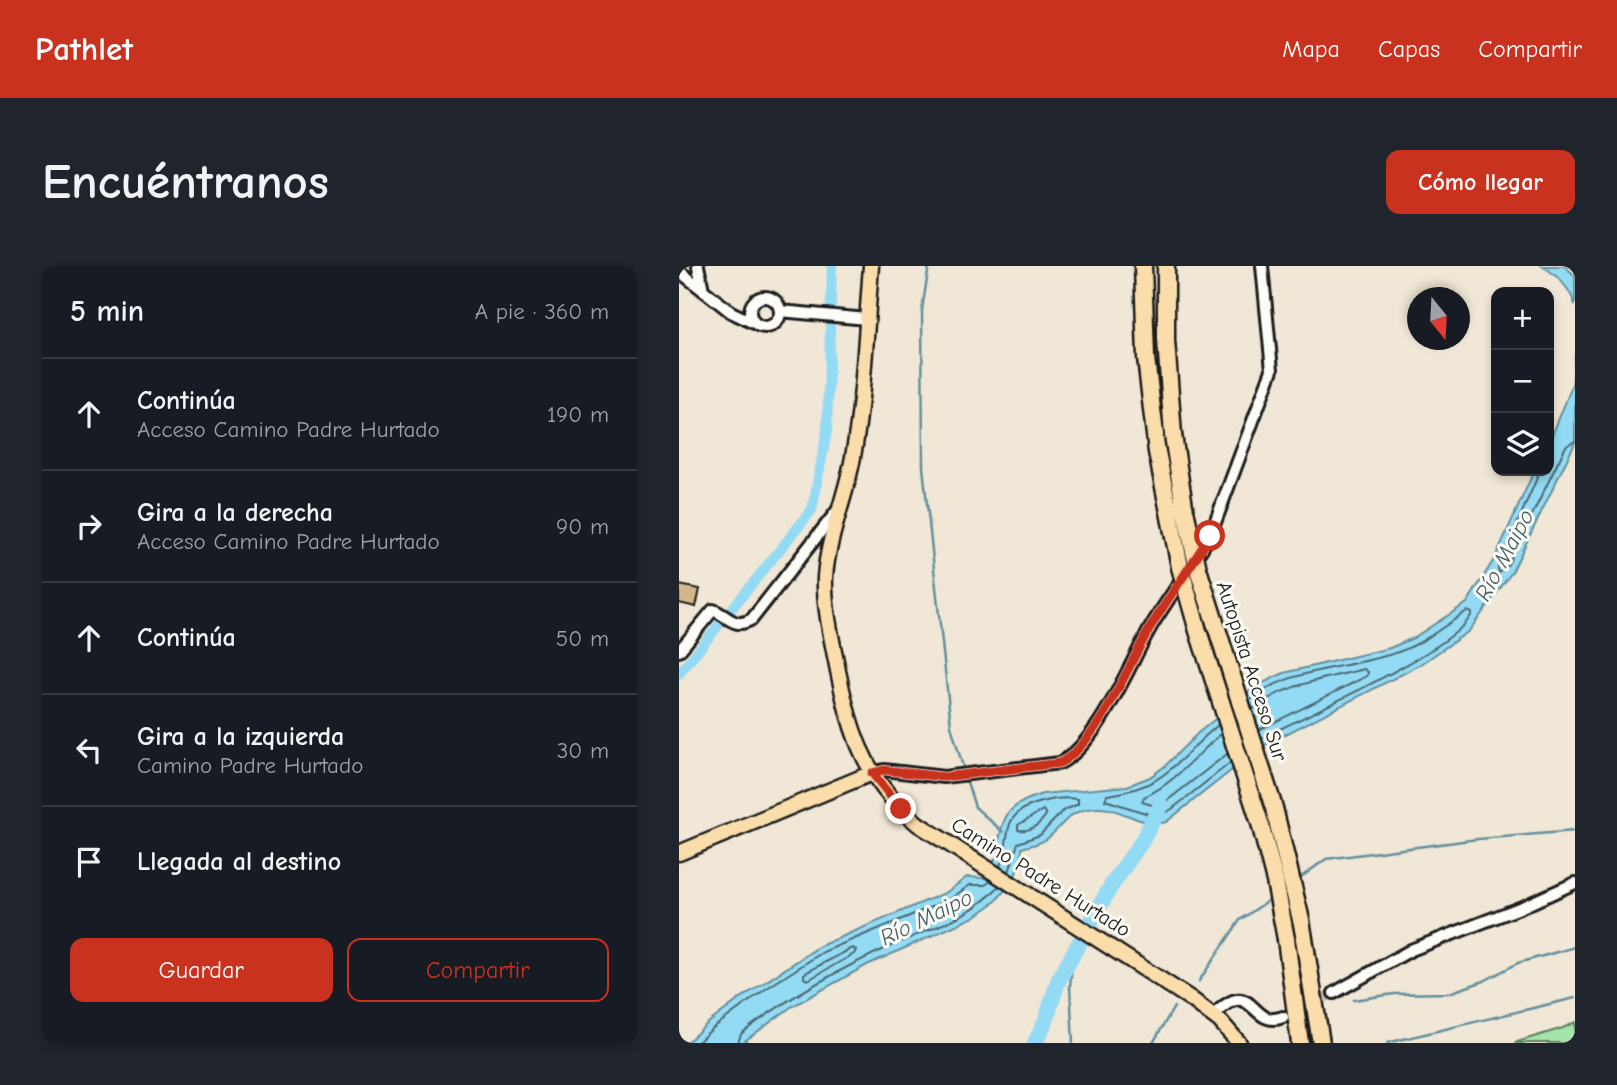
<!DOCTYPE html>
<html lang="es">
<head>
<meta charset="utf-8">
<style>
	body { margin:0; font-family:"Comic Neue",sans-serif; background:#20242c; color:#f1f3f6 }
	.controls { position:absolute; right:21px; top:21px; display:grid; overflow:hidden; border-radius:14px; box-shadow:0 4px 10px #0003 }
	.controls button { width:63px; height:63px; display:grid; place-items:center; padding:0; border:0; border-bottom:2px solid #363941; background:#171b24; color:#f1f3f6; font:35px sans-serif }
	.compass { position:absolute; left:728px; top:21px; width:63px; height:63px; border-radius:50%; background:#171b24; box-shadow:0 4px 10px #0003; rotate:162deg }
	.stop { position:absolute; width:21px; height:21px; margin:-16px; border:5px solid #c8321e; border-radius:50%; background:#fff }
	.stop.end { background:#c8321e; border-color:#fff; box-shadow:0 2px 7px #0008 }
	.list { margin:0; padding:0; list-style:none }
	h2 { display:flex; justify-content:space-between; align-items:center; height:91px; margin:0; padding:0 28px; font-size:30px }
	h2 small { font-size:23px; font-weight:400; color:#9ea1a6 }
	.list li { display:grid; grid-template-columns:46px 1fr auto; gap:21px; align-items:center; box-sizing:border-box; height:112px; padding:0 28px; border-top:2px solid #363941 }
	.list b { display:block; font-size:26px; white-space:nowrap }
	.list p { margin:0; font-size:23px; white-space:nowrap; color:#9ea1a6 }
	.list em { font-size:23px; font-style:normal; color:#9ea1a6 }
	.actions { display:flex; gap:14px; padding:21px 28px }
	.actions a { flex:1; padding:16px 0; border:2px solid #c8321e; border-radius:14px; text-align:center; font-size:24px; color:#c8321e }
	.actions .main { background:#c8321e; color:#fff }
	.icon { flex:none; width:38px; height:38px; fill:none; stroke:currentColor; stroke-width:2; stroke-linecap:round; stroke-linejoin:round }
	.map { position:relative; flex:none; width:896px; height:777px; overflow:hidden; border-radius:14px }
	header { display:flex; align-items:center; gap:42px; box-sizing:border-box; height:98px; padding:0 35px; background:#c8321e; color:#fff }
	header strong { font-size:33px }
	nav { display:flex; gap:38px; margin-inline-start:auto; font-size:24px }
	.intro { display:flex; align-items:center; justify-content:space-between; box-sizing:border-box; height:168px; padding:0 42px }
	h1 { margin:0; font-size:49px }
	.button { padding:18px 32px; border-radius:14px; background:#c8321e; color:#fff; font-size:24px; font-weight:700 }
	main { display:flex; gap:42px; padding:0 42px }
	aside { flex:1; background:#171b24; border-radius:14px; box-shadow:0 4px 10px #0003 }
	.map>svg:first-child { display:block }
	.green { fill:#a5e4ac; stroke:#608064; stroke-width:2 }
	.water { fill:#93dbf4; stroke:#638f9e; stroke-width:2 }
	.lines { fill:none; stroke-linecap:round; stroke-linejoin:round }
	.shore { stroke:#4c6872; stroke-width:2 }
	.stream { stroke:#638f9e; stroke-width:2.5 }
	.canal { stroke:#93dbf4; stroke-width:10 }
	.river { stroke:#93dbf4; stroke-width:16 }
	.building { fill:#d3b788; stroke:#1c1c1c; stroke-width:2 }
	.minor-tunnel { stroke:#c6beb1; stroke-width:10; stroke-dasharray:10 5; stroke-linecap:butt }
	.minor-casing { stroke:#1c1c1c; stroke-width:16 }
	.major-casing { stroke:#1c1c1c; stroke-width:19 }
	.highway-casing { stroke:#1c1c1c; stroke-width:21 }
	.minor { stroke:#fdfcf7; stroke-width:10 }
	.major { stroke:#faddab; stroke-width:14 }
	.highway { stroke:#faddab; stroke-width:16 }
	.highway-bridge-casing { stroke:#1c1c1c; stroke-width:21; stroke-linecap:butt }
	.highway-bridge { stroke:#faddab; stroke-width:16 }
	.route { stroke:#c8321e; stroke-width:9 }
	.labels { text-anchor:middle; stroke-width:6; stroke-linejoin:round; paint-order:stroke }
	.street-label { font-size:21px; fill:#1c1c1c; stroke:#fdfcf7 }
	.water-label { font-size:23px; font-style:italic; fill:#465f68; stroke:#fdfcf7 }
</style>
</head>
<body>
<header>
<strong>Pathlet</strong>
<nav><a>Mapa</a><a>Capas</a><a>Compartir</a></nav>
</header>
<div class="intro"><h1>Encuéntranos</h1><a class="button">Cómo llegar</a></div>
<main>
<aside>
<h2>5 min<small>A pie · 360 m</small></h2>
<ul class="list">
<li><svg class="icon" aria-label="ahead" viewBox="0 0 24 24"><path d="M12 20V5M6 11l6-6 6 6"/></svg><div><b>Continúa</b><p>Acceso Camino Padre Hurtado</p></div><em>190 m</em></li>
<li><svg class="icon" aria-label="right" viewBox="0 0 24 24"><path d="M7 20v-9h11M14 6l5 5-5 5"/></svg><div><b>Gira a la derecha</b><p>Acceso Camino Padre Hurtado</p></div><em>90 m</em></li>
<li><svg class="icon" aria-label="ahead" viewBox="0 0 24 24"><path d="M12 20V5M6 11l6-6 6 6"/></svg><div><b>Continúa</b></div><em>50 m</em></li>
<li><svg class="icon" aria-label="left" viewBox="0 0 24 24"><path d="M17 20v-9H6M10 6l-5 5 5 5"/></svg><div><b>Gira a la izquierda</b><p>Camino Padre Hurtado</p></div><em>30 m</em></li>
<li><svg class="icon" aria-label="arrive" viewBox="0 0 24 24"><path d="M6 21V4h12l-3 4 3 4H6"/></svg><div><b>Llegada al destino</b></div></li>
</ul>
<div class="actions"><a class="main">Guardar</a><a>Compartir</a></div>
</aside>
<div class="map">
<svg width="896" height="777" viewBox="0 0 896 777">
	<rect width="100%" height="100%" fill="#f0e7d6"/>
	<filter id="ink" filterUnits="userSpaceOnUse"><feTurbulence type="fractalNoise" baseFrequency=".0143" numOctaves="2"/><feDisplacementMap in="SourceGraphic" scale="14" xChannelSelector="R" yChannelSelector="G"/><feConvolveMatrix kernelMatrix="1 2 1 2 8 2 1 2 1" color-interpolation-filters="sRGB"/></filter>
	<g filter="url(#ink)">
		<path class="green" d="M896,756V777H835L884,762Z"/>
		<path class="water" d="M863,0H886L896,10V39C891,22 878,9 863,0Z
			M896,89V177L833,306L790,365L741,399L582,481L487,556C465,563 442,541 419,542C389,543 388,556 369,572C362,578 352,579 343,582L342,596L334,614L317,635L295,651L188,699L112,741L63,777H7L29,757L62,732L141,680L268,626L288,611L305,612L319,588L318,584C325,548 326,541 363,528L448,520L471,511L486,500L519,467L577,420L605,407L711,382L734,372L788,337L816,292L855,205H870V177L893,120Z"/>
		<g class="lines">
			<path class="shore" d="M861,205L819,302L820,307L827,302L887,180L896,175
				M571,434C610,402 667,403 713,388C741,380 764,361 788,345L793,347C782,381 621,452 583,472
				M574,443C605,418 647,413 685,403L689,406L688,410L580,464
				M539,459C497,494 488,522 428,529L426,534L479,551L493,543L551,497
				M542,468C516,490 496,517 465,531L463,536L480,541L548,488
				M364,544L367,549C361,558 352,566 339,564V559Z
				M321,600C328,587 326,572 331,558C338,537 381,530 399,533V538L384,545L361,569L339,577L330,606
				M173,682L177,684L175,688L129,714L125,712V708L130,705Z
				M18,777L34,762L88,722L144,686L271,633L291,619H306L312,615
				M59,777L62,768C107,732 161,703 214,679C251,662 292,652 320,620"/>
			<path class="stream" d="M250,0L243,44L244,201L272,460L285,504
				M286,510L296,541L324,566
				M618,614L647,593L799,573L896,565
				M520,715L561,654L593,632
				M675,734L715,728L770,727L805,715L839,697L896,681
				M394,777L391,721L394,687
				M474,777L495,741
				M708,777L896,732"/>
			<path class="canal" d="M0,408L133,244L148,165L153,0"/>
			<path class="river" d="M356,777L367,754L379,715L432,620L463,575L482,539"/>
		</g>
		<path class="building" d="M0,319L21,323L17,341L0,337Z"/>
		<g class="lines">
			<path class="minor-tunnel" d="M613,747L655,727"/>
			<defs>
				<path id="minor" d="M19,0L24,24
					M0,5L52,46L75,57
					M71 46a15 15 0 1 1 30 0a15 15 0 1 1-30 0Z
					M101,45L188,53
					M516,293L531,270L593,104L583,0
					M0,385L34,344C50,350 55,364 73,353L158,245
					M193,507L205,504L265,511L381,497C420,477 450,398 473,359C483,342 495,326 505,309
					M655,727L732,684L843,641L896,617
					M535,749C575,708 571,764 604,751"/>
				<path id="major" d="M192,0C187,63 185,129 174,191C167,231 149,270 146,311C145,337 151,365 156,390C170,460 181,510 239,558L512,733L541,755L560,777
					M0,587L193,507"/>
				<path id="highway" d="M464,0L467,92L478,186
					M487,0V74L494,169
					M622,654L642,777
					M607,673L621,777"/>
			</defs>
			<use href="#minor" class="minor-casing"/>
			<use href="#major" class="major-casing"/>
			<use href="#highway" class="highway-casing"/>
			<use href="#minor" class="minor"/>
			<use href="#major" class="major"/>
			<use href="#highway" class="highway"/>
			<defs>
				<path id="highway-bridge" d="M494,169L505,240L519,303L595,542L622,654
					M478,186L501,301L519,365L581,557L596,615L607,673"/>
			</defs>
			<use href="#highway-bridge" class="highway-bridge-casing"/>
			<use href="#highway-bridge" class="highway-bridge"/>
		</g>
	</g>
	<g class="lines" filter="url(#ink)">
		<path class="route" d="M222,543L193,507L205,504L265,511L381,497C420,476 449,399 472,360C491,329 512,300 531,270"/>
	</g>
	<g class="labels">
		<g class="street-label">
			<text transform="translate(573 405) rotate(72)" y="7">Autopista Acceso Sur</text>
			<text transform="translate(362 611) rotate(32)" y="7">Camino Padre Hurtado</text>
		</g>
		<g class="water-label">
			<text transform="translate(825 289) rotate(-62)" y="8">Río Maipo</text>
			<text transform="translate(247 651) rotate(-26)" y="8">Río Maipo</text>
		</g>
	</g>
</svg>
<div class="controls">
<button>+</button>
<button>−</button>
<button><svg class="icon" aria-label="layers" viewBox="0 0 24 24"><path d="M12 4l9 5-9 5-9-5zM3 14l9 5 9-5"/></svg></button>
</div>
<svg class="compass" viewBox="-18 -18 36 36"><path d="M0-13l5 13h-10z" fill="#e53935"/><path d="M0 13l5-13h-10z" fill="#9ea1a6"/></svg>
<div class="stop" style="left:531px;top:270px"></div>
<div class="stop end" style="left:222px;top:543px"></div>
</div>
</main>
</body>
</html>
